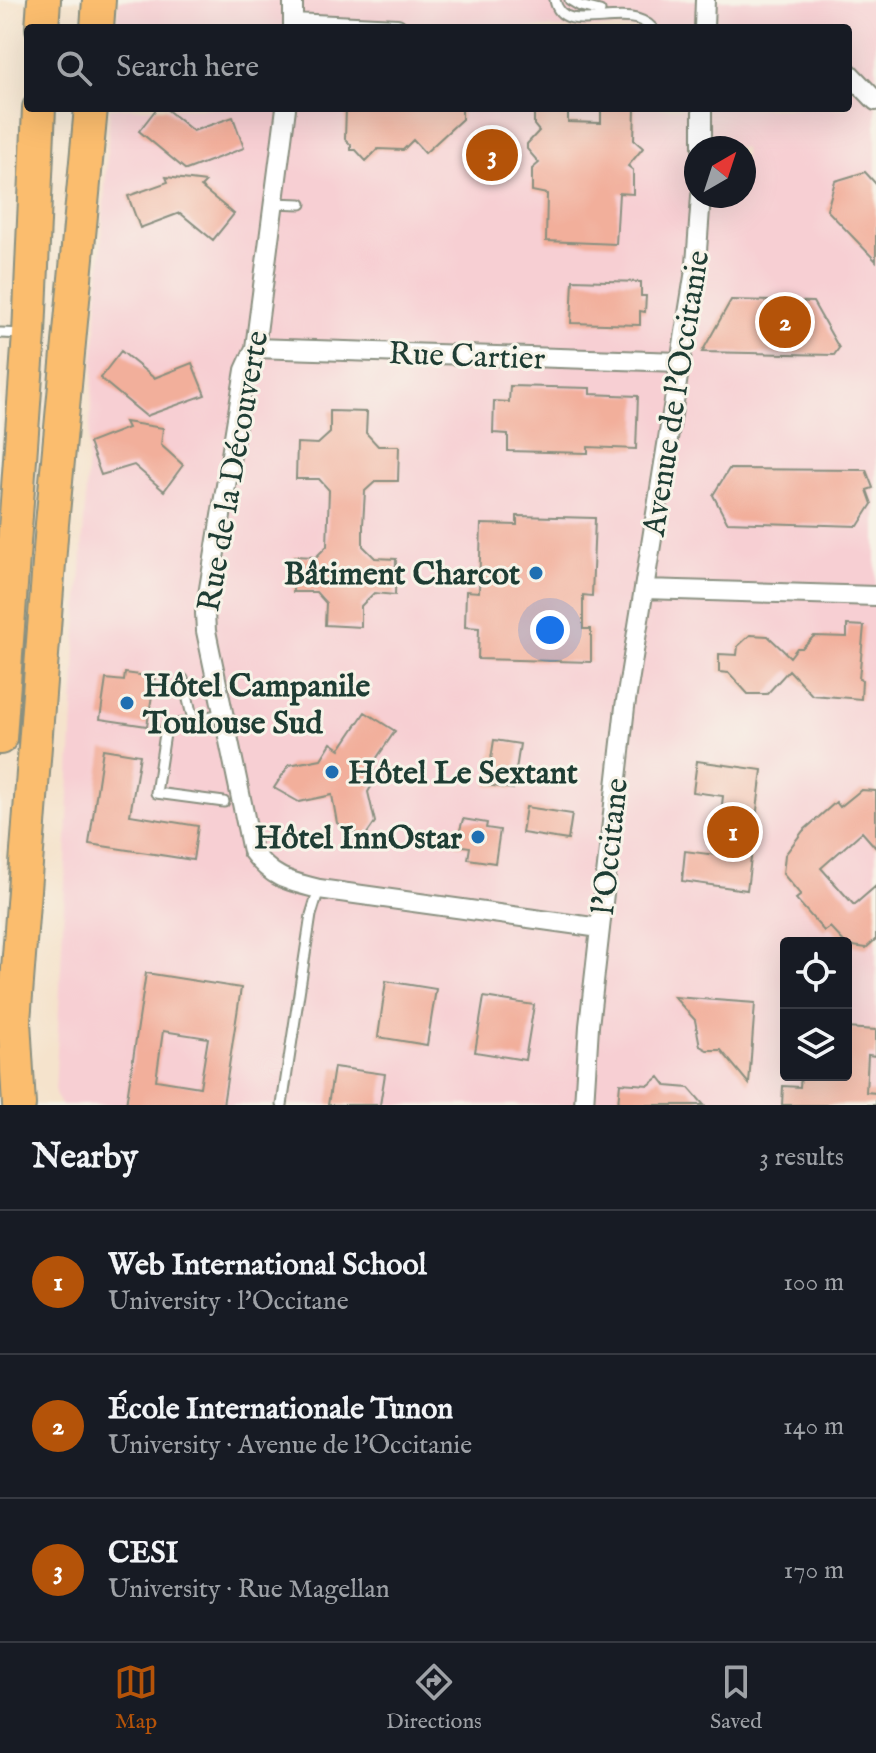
<!DOCTYPE html>
<html lang="en">
<head>
<meta charset="utf-8">
<style>
	body { margin:0; font-family:"IM FELL English",serif; background:#242831; color:#f1f3f6 }
	.controls { position:absolute; right:24px; bottom:24px; display:grid; overflow:hidden; border-radius:8px; box-shadow:0 8px 32px #0002 }
	.controls button { width:72px; height:72px; display:grid; place-items:center; padding:0; border:0; border-bottom:2px solid #363941; background:#171b24; color:#f1f3f6; font:40px sans-serif }
	.compass { position:absolute; left:684px; top:136px; width:72px; height:72px; border-radius:50%; background:#171b24; box-shadow:0 8px 32px #0002; rotate:39deg }
	.you { position:absolute; left:550px; top:630px; width:28px; height:28px; margin:-20px; border:6px solid #fff; border-radius:50%; background:#1a73e8; box-shadow:0 0 0 12px #1a73e833 }
	.badge { display:grid; place-items:center; width:52px; height:52px; border-radius:50%; background:#b45309; color:#fff; font-size:26px; font-weight:700 }
	.pin { position:absolute; translate:-50% -50%; border:4px solid #fff; box-shadow:0 2px 8px #0006 }
	.list { margin:0; padding:0; list-style:none }
	h2 { display:flex; justify-content:space-between; align-items:center; height:104px; margin:0; padding:0 32px; font-size:34px }
	h2 small { font-size:26px; font-weight:400; color:#9ea1a6 }
	.list li { display:grid; grid-template-columns:52px 1fr auto; gap:24px; align-items:center; box-sizing:border-box; height:144px; padding:0 32px; border-top:2px solid #363941 }
	.list b { display:block; font-size:30px; white-space:nowrap }
	.list p { margin:0; font-size:26px; white-space:nowrap; color:#9ea1a6 }
	.list em { font-size:26px; font-style:normal; color:#9ea1a6 }
	.icon { flex:none; width:44px; height:44px; fill:none; stroke:currentColor; stroke-width:2; stroke-linecap:round; stroke-linejoin:round }
	.map { position:relative; flex:none; width:876px; height:1105px; overflow:hidden }
	.search { position:absolute; background:#171b24; box-shadow:0 8px 32px #0002; left:24px; right:24px; top:24px; height:88px; display:flex; align-items:center; gap:20px; box-sizing:border-box; padding:0 28px; border-radius:8px; color:#9ea1a6; font-size:30px }
	.sheet { height:536px; background:#171b24 }
	nav { display:flex; justify-content:space-around; align-items:center; box-sizing:border-box; height:112px; border-top:2px solid #363941; background:#171b24; font-size:22px; color:#9ea1a6 }
	nav a { display:grid; justify-items:center; gap:4px }
	nav .on { color:#b45309 }
	.map>svg:first-child { display:block }
	.built { fill:#f7cfd3; fill-rule:evenodd }
	.building { fill:#f2af9b; fill-rule:evenodd }
	.lines { fill:none; stroke-linecap:round; stroke-linejoin:round }
	.service-casing { stroke:#8a9080; stroke-width:13 }
	.minor-casing { stroke:#8a9080; stroke-width:22 }
	.trunk-casing { stroke:#8a9080; stroke-width:36 }
	.service { stroke:#fff; stroke-width:9 }
	.minor { stroke:#fff; stroke-width:18 }
	.trunk { stroke:#fbbd6e; stroke-width:32 }
	.poi-dot { fill:#1f6fb2; stroke:#f7f3e8; stroke-width:3 }
	.labels { text-anchor:middle; stroke-width:6; stroke-linejoin:round; paint-order:stroke }
	.street-label { font-size:32px; fill:#1f3d34; stroke:#f7f3e8 }
	.poi-label { font-size:32px; font-weight:bold; fill:#1f3d34; stroke:#f7f3e8; text-anchor:end }
</style>
</head>
<body>
<div class="map">
<svg width="876" height="1105" viewBox="0 0 876 1105">
	<rect width="100%" height="100%" fill="#f7f3e8"/>
	<filter id="ink" filterUnits="userSpaceOnUse"><feTurbulence type="fractalNoise" baseFrequency=".0125" numOctaves="2"/><feDisplacementMap in="SourceGraphic" scale="16" xChannelSelector="R" yChannelSelector="G"/><feConvolveMatrix kernelMatrix="1 2 1 2 8 2 1 2 1" color-interpolation-filters="sRGB"/></filter>
	<filter id="wash" filterUnits="userSpaceOnUse"><feTurbulence type="fractalNoise" baseFrequency=".006" numOctaves="4" result="noise"/><feDisplacementMap in="SourceGraphic" scale="32" xChannelSelector="R" yChannelSelector="G"/><feGaussianBlur stdDeviation="1.8" result="paint"/><feColorMatrix in="noise" values="0 0 0 0 0 0 0 0 0 0 0 0 0 0 0 0 0 1.4 0 .05"/><feComposite in="paint" operator="in"/></filter>
	<g filter="url(#wash)">
		<rect width="100%" height="100%" fill="#f5e3cc"/>
		<path class="built" d="M119,0H876V1105H61L55,1094L76,647L110,108H848V28H116ZM696,148H744V196H696ZM786,943H846V1075H786Z"/>
		<g id="blocks">
			<path class="building" d="M157,108H165L193,131L233,117L244,148L186,170L139,131Z
				M346,108H462V119L425,153L413,140L403,150L378,149L366,161L356,150H351V145L345,139Z
				M534,108H568V122L601,123V108H635L634,140L643,148L628,166L633,170V194L619,193L616,244L546,241L547,194L532,191V169L539,163L527,149V144L539,131L534,125Z
				M865,172L876,184V261L827,210L835,181Z
				M166,177L206,182L201,187L234,214L213,240L180,213L140,228L128,196L168,182Z
				M573,280L641,282V296H646L645,312L640,311V325L571,323Z
				M731,300L813,302L839,348L834,355L702,352Z
				M121,351L154,378L192,363L205,395L146,416L100,378Z
				M510,386L590,388V394L638,396L636,449L588,447V453L508,451V434L493,433L494,401L509,402Z
				M330,411L367,412L366,433L378,446H399L398,481H376L365,491L363,525V546L375,558L396,559L395,595L374,593L361,606V627L325,625L326,603L316,592H293L294,556L316,557L327,546L329,490L319,479H296L297,443L318,444L330,433Z
				M125,422L163,428L161,445L183,465L164,491L134,465L101,475L89,443L128,428Z
				M729,469L866,470L873,488L867,490L872,504L858,526L727,522L713,495Z
				M517,516L595,518L592,596L583,595V629H591V662L478,659L479,628L465,627L466,591L479,592L481,524L517,525Z
				M847,625L864,626L859,679L862,680L861,699L812,695L789,670L767,694H748L729,673L719,672V654L737,655L738,646L750,635L768,636L790,657L797,648H802L814,636L847,637Z
				M125,673L155,677L147,726L100,719L106,679L124,681Z
				M365,712L395,731L370,768L379,774L368,792L375,822L364,838L337,823L332,795L299,802L274,788L289,765L321,759L331,743L340,749Z
				M494,740L520,744L513,789L487,785Z
				M103,749L140,755L130,815L198,826L193,860L89,844Z
				M697,761L762,770L747,890L682,881L685,851L716,855L723,796L693,792Z
				M861,790L876,791V848L862,832L821,868L854,905L876,886V939L866,948L847,945L830,927L824,931L796,899L801,895L783,874L785,855L803,831L836,802L840,807Z
				M526,807L572,814L568,840L522,833Z
				M463,819L487,823L486,828L500,830L495,863L468,859L470,847L456,845Z
				M146,973L241,988L223,1105H126ZM163,1031L208,1038L200,1087L156,1080Z
				M386,981L436,989L427,1045L378,1037Z
				M484,997L534,1005L525,1060L475,1052Z
				M674,997L755,1003L749,1084L721,1050H707L700,1046L695,1020Z
				M846,1028L876,1030V1056L868,1055L866,1092L876,1093V1105H782L783,1086L800,1087L801,1075H846Z
				M334,1067L385,1074L380,1105H328Z
				M659,1077L666,1086L689,1088L704,1105H618L620,1083L649,1085Z"/>
		</g>
	</g>
	<g filter="url(#ink)">
		<use href="#blocks" fill-opacity="0" stroke="#8a9080" stroke-width="2"/>
		<g class="lines">
			<defs>
				<path id="service" d="M555,0C562,40 628,0 652,28
					M570,0L580,6L600,11
					M273,203L301,204
					M0,333L26,334
					M183,679L193,720
					M224,713L166,727L156,793L224,802
					M282,1105L311,915L319,889"/>
				<path id="minor" d="M293,0V28
					M293,23L397,28
					M704,28L705,0
					M848,72L876,101
					M286,108L255,348L245,370L205,613L206,631L252,851C272,878 287,881 319,889L600,928
					M702,148V108
					M255,348L680,362
					M645,589L876,596
					M584,1105L589,1026L625,707L696,264L701,196"/>
				<path id="trunk" d="M42,28L44,0
					M97,28L99,0
					M0,738L29,334L39,108
					M19,1105L14,1021L52,524L91,108"/>
			</defs>
			<use href="#service" class="service-casing"/>
			<use href="#minor" class="minor-casing"/>
			<use href="#trunk" class="trunk-casing"/>
			<use href="#service" class="service"/>
			<use href="#minor" class="minor"/>
			<use href="#trunk" class="trunk"/>
		</g>
	</g>
	<g class="poi-dot">
		<circle cx="536" cy="573" r="8"/>
		<circle cx="127" cy="703" r="8"/>
		<circle cx="332" cy="772" r="8"/>
		<circle cx="478" cy="837" r="8"/>
	</g>
	<g class="labels">
		<g class="street-label">
			<text transform="translate(467 355) rotate(2)" y="11">Rue Cartier</text>
			<text transform="translate(675 393) rotate(-81)" y="11">Avenue de l'Occitanie</text>
			<text transform="translate(232 471) rotate(-80)" y="11">Rue de la Découverte</text>
			<text transform="translate(609 846) rotate(-84)" y="11">l'Occitane</text>
		</g>
		<g class="poi-label">
			<text x="520" y="584">Bâtiment Charcot</text>
			<text x="143" y="696" text-anchor="start">Hôtel Campanile<tspan x="143" dy="37">Toulouse Sud</tspan></text>
			<text x="348" y="783" text-anchor="start">Hôtel Le Sextant</text>
			<text x="462" y="848">Hôtel InnOstar</text>
		</g>
	</g>
</svg>
<div class="controls">
<button><svg class="icon" aria-label="locate" viewBox="0 0 24 24"><circle cx="12" cy="12" r="6"/><path d="M12 2v4M12 18v4M2 12h4M18 12h4"/></svg></button>
<button><svg class="icon" aria-label="layers" viewBox="0 0 24 24"><path d="M12 4l9 5-9 5-9-5zM3 14l9 5 9-5"/></svg></button>
</div>
<svg class="compass" viewBox="-18 -18 36 36"><path d="M0-13l5 13h-10z" fill="#e53935"/><path d="M0 13l5-13h-10z" fill="#9ea1a6"/></svg>
<div class="you"></div>
<div class="pin badge" style="left:733px;top:832px">1</div>
<div class="pin badge" style="left:785px;top:322px">2</div>
<div class="pin badge" style="left:492px;top:155px">3</div>
<div class="search"><svg class="icon" aria-label="search" viewBox="0 0 24 24"><circle cx="10" cy="10" r="6"/><path d="M15 15l6 6"/></svg>Search here</div>
</div>
<section class="sheet">
<h2>Nearby<small>3 results</small></h2>
<ul class="list">
<li><span class="badge">1</span><div><b>Web International School</b><p>University · l'Occitane</p></div><em>100 m</em></li>
<li><span class="badge">2</span><div><b>École Internationale Tunon</b><p>University · Avenue de l'Occitanie</p></div><em>140 m</em></li>
<li><span class="badge">3</span><div><b>CESI</b><p>University · Rue Magellan</p></div><em>170 m</em></li>
</ul>
</section>
<nav>
<a class="on"><svg class="icon" aria-label="map" viewBox="0 0 24 24"><path d="M3 6l6-2 6 2 6-2v14l-6 2-6-2-6 2zM9 4v14M15 6v14"/></svg>Map</a>
<a><svg class="icon" aria-label="directions" viewBox="0 0 24 24"><path d="M12 3l9 9-9 9-9-9zM9 14v-3h6M13 9l2 2-2 2"/></svg>Directions</a>
<a><svg class="icon" aria-label="saved" viewBox="0 0 24 24"><path d="M7 4h10v16l-5-4-5 4z"/></svg>Saved</a>
</nav>
</body>
</html>
